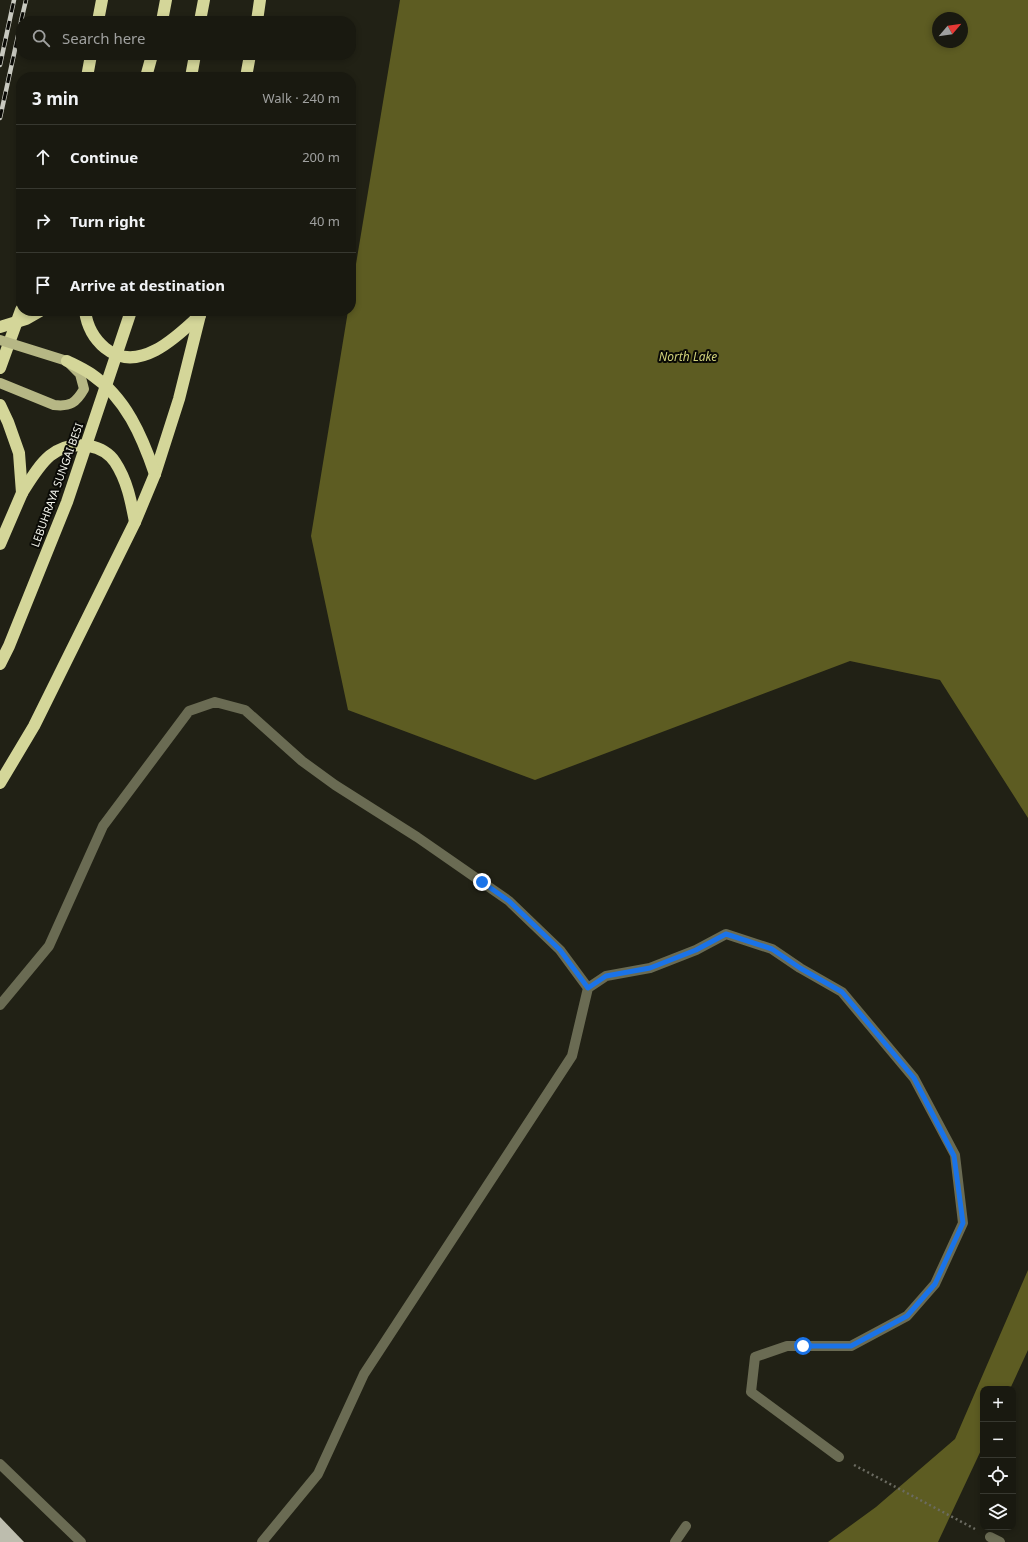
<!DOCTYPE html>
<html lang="en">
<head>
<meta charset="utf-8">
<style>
	body { margin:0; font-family:"Noto Sans",sans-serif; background:#222219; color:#f1f3f6 }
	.controls { position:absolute; right:12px; bottom:12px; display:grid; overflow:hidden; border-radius:8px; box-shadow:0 2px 6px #0003 }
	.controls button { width:36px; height:36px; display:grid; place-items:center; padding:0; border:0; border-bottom:1px solid #373830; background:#191910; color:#f1f3f6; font:20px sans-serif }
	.compass { position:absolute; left:932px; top:12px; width:36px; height:36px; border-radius:50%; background:#191910; box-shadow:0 2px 6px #0003; rotate:61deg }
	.stop { position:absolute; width:12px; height:12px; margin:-9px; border:3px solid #1a73e8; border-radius:50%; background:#fff }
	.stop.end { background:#1a73e8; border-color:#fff; box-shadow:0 1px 4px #0008 }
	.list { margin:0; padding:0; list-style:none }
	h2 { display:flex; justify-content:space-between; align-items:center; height:52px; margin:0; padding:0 16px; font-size:17px }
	h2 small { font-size:13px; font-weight:400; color:#9fa09f }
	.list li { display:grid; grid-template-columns:26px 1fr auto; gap:12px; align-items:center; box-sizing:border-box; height:64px; padding:0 16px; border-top:1px solid #373830 }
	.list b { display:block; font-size:15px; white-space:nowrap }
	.list em { font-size:13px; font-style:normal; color:#9fa09f }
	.icon { flex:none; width:22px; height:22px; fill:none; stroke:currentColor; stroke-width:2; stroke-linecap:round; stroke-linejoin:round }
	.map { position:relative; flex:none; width:1028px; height:1542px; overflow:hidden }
	.search { position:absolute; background:#191910; box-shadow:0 2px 6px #0003; left:16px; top:16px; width:340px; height:44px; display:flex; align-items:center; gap:10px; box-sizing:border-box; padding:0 14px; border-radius:16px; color:#9fa09f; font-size:15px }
	.panel { position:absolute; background:#191910; box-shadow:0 2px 6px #0003; left:16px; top:72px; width:340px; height:244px; border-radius:16px }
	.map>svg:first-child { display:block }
	.water { fill:#5d5c22; fill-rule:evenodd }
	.building { fill:#bdbdae }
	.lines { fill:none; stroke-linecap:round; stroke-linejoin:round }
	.path { stroke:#6b6b61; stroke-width:2.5; stroke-dasharray:2 3; stroke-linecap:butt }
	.minor { stroke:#6a6b53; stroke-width:10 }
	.major { stroke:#b6b785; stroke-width:10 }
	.highway { stroke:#d4d699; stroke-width:12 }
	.rail-casing { stroke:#c8c9c0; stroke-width:4.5 }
	.rail { stroke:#0a0a06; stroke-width:3; stroke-dasharray:9; stroke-linecap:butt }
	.major-bridge { stroke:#b6b785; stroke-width:10 }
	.highway-bridge { stroke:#d4d699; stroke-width:12 }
	.route { stroke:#1a73e8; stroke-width:5 }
	.labels { text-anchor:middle; stroke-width:4; stroke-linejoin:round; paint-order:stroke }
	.street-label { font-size:11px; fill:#f2f3eb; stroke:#0a0a06 }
	.water-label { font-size:12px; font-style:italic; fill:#d0d17a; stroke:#0a0a06 }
</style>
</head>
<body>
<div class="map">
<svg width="1028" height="1542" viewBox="0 0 1028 1542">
	<rect width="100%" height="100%" fill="#212115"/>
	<path class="water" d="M400,0H1028V818L940,680L850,661L535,780L348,710L311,536L348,311H351V294ZM938,18H962V42H938Z
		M1028,1270V1350L1010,1389H983V1446L938,1542H828L876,1507L955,1439Z"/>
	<path class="building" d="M0,1517L24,1542H0Z"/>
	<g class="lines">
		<path class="path" d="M854,1465L975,1529"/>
		<path class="minor" d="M588,988L606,976L650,968L696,950L726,934L772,949L800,968L842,992L914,1078L955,1155L963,1223L935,1284L907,1316L851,1346H787L755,1357L751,1392L839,1457
			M0,1005L49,946L103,826L189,711L215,702L245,710L302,761L335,785L417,837L509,901L560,950L588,988L572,1056L364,1374L318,1474L262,1542
			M0,1464L81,1542
			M990,1537L1000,1542
			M675,1542L686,1526"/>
		<path class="major" d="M0,383L54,405C70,407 76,403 84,389L80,374L70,364"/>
		<path class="highway" d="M98,21L102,0
			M162,21L166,0
			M200,21L204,0
			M257,21L260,0
			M87,77L91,55
			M146,77L152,55
			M191,77L195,55
			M246,77L250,55
			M0,368L21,310
			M0,405L8,422L19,453L22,493L0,544
			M0,664L9,646L67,502L131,311
			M0,783L34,726L135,522L155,474L179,399L201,311"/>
		<defs>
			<path id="rail" d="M21,21L26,0
				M0,65L14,0
				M0,118L21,22"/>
		</defs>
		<use href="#rail" class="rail-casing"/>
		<use href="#rail" class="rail"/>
		<path class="major-bridge" d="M0,340L67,361"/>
		<path class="highway-bridge" d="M85,311C87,326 93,338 105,348C138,375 177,337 200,315
			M0,327L26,319L40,311
			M67,361C75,365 84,369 91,374C126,398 142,436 155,474
			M22,493C39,466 53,440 89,446C100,448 109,453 115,462C127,480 131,501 135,522"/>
	</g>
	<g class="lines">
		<path class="route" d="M482,882L509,901L560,950L588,988L606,976L650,968L696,950L726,934L772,949L800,968L842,992L914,1078L954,1156L963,1223L935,1284L907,1316L851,1346H803"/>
	</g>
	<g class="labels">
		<g class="street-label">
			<text transform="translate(57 485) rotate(-70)" y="4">LEBUHRAYA SUNGAI BESI</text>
		</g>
		<g class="water-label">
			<text x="688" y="361">North Lake</text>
		</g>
	</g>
</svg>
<div class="controls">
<button>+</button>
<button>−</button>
<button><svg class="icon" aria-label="locate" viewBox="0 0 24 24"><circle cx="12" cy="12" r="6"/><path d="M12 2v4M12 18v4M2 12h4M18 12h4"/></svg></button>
<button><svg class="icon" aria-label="layers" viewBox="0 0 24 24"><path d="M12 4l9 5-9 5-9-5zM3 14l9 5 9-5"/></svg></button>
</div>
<svg class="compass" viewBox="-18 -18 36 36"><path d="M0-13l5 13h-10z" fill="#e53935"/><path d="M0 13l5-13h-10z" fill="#9fa09f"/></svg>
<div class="stop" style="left:803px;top:1346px"></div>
<div class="stop end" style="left:482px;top:882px"></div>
<div class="search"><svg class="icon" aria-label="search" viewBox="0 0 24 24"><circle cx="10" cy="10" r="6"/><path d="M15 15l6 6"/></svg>Search here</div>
<section class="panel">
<h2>3 min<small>Walk · 240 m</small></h2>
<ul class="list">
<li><svg class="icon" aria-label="ahead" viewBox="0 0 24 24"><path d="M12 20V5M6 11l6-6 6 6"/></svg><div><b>Continue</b></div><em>200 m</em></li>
<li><svg class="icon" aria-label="right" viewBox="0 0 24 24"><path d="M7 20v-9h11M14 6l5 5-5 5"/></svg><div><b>Turn right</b></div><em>40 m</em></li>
<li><svg class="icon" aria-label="arrive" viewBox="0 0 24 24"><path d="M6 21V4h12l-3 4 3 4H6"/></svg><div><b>Arrive at destination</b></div></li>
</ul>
</section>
</div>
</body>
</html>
